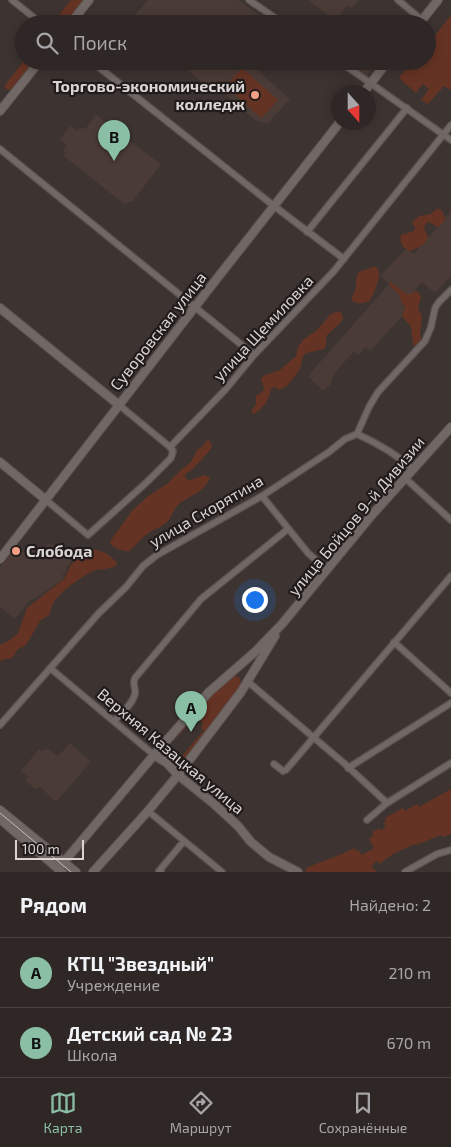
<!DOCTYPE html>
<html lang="ru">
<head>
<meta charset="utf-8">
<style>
	body { margin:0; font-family:"Exo 2",sans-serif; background:#3a3332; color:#f1f3f6 }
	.compass { position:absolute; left:331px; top:85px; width:45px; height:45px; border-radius:50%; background:#2e2725; box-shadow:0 2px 12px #0003; rotate:159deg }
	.scale { position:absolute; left:15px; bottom:12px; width:69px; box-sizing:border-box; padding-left:5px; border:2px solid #dad4d3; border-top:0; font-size:14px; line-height:18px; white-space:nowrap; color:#dad4d3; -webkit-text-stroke:4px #211c1b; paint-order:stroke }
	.you { position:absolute; left:254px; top:599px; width:18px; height:18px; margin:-12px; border:4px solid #fff; border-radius:50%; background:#1a73e8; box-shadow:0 0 0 8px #1a73e833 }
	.badge { display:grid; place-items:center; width:32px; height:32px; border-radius:50%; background:#8abfa5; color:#111; font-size:16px; font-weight:700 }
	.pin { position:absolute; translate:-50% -41px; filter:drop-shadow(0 1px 2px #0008) }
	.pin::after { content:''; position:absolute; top:26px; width:18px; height:15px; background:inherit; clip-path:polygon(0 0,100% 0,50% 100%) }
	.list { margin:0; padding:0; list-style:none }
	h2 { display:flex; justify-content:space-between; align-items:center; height:65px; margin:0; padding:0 20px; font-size:21px }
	h2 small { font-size:16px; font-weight:400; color:#a7a5a7 }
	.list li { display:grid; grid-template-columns:32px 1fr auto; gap:15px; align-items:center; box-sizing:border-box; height:70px; padding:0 20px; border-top:1px solid #494442 }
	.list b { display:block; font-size:19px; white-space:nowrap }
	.list p { margin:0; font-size:16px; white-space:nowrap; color:#a7a5a7 }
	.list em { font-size:16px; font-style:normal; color:#a7a5a7 }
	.icon { flex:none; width:28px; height:28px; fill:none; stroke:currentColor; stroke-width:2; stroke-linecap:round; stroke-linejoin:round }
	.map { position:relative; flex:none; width:451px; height:872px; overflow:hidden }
	.search { position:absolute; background:#2e2725; box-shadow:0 2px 12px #0003; left:15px; right:15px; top:15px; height:55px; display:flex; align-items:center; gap:12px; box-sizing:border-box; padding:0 18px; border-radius:28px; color:#a7a5a7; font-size:19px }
	.sheet { height:205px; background:#2e2725 }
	nav { display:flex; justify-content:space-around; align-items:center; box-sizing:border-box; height:70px; border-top:1px solid #494442; background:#2e2725; font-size:14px; color:#a7a5a7 }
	nav a { display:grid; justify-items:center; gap:2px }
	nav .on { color:#8abfa5 }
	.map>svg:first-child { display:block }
	.built { fill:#4b3b36 }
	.green { fill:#653323 }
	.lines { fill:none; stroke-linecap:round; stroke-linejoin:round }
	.street-casing { stroke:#5b5251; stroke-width:8 }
	.secondary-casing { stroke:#5b5251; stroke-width:10 }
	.street { stroke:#716764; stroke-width:5.5 }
	.secondary { stroke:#716764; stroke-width:8 }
	.tram { stroke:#c3bcbb; stroke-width:1 }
	.poi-dot { fill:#f39f85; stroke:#211c1b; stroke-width:2 }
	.labels { text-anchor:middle; stroke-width:4.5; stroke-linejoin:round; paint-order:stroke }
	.poi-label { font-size:16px; font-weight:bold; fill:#dad4d3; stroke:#211c1b; text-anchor:end }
	.street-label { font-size:16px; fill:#dad4d3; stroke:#211c1b }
</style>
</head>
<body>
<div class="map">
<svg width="451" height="872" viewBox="0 0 451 872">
	<rect width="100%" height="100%" fill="#3d3431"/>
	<path class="built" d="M148,0H238L272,24H136L131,20Z
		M308,0H359L352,8L348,5L341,14L351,24H340Z
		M178,61H250V63L267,79L290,99L267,124L255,120L216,86L212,91Z
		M344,61H378L366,77Z
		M96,115L101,118L120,141L124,137L161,164L133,201L124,204L64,156L66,153L63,150L67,145L60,139L70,126L77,131L80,128L81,129L86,128Z
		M451,211V276L435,293L422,282L402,305L407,311L370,351L366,347L358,355L354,351L334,374L330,385L323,391L308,376L389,284L380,276L407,248L414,254Z
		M49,543L72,561L66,568L67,570L62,576L64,578L41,595L32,600L31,599L15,619L0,607V567L17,546L29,555L34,549L35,550L40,545L45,549Z
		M70,743L91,762L56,802L40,787L36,789L25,781L28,777L21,771L39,749L42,751L48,749L58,756Z"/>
	<path class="green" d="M71,0H84L65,24H56L53,22Z
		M451,15V90L444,86L428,104L421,100L429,89L423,84L416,93L399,78L410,64L417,70L422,64L418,61H427V46Z
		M24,61H34L11,89L8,90L5,88V85Z
		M242,68L278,100L261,118L226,86Z
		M438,208L443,212L445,220L438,227L429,222L425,224L424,228L428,237C425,246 417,248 409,251C403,247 399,243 401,235L411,232L415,230V228L412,222L419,216L431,214Z
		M376,266C377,268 379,271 379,273C380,278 373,297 370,300C366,304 358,304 354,302L351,299C353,295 355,291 356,287C356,281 356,277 359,272Z
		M390,282L408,295L416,291L419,293L421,298L418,307L422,317L420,334L422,341L415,347L413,343L411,327L402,316L405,309V307L402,303L399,294L390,286Z
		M339,311L342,314L343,318L341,322L326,336V345L324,349L307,353L303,356L300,369L287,386L279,390L275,387L271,389C268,402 265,406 254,414L251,411L256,405V396L263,391L264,387L261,379L263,376L280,370L296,356L298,347L303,340L317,330L331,314Z
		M208,439L212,445L211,449L193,469L186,474L185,476L186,479L190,480L205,475L210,478C205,492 188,496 178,505C173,510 172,517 167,522C162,527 156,528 150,532C142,537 137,544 130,551C122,552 116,548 110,544L111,540L132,511L147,497L168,483L182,469L191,462L197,450L203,446Z
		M84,549C98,549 107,551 117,563L116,566C108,570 101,568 93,571C82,576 62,591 55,600C52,604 51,610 49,615L40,621L29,640L25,646L18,649L12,658L5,659L0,661V645L10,640L18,633L27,608L64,579L71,565L78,557L81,550Z
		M231,675H235L240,678L241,684L240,687L179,765L178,761L204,730L201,727L203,723L197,718L194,721L192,720L179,735L176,736L175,735L211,693Z
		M451,789V834L442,837L441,835L416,845L415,844L393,854L379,864L377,861L371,866L377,872H306L305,870L308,867L342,854L354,848L356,851L358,850L362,855L374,848L369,839L373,836V832L379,828L381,831L386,827L383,823L386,821L385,818L403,808L405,811L417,804L419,807Z"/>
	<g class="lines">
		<defs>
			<path id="street" d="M12,0L42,24
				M249,0L284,24
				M398,0L422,20
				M91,61L274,206L344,259
				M339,61L451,140
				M0,149L254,355
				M307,232L407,108
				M357,434L369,407L378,392L425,341L431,327L435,308L439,302L451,290
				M170,447L225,390L254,355L334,271L451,125
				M405,478L451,520
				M262,496L308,553L327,570
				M46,500L88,535L147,482L171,458L173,451L170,447L119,405
				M394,642L451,693
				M50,668L154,755
				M247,681L345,764L387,803
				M114,721C121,714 132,705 135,694C136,688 132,684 135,678L201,599L288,529
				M0,725L99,613L126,587L143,566L157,555L262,496L329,452L345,439L357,434C377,443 396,454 413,469
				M274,764L283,771L286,770L451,576
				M348,768L451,703
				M148,811L222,872
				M367,820L387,803L451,763
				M161,872L159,871L184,841
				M405,872L437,854L451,850"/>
			<path id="secondary" d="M70,24L89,0
				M419,24L438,0
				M364,92L388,61
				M0,111L40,61
				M0,308L119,405
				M0,462L46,500
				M0,559L215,281L340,122
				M154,755L167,763L178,775L213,803L238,826L251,842L269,857L298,872
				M0,810L76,872
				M0,819L62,872
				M58,869L154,755L209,692L256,651L282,624L371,516L451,427
				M93,872L148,811L178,775L241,692L275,636"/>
		</defs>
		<use href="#street" class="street-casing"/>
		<use href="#secondary" class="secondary-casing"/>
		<use href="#street" class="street"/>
		<use href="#secondary" class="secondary"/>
		<path class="tram" d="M0,813L71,872"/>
	</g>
	<g class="poi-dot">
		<circle cx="255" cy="95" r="5"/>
		<circle cx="16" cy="551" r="5"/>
	</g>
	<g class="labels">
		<g class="poi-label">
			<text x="245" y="92">Торгово-экономический<tspan x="245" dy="18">колледж</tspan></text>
			<text x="26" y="557" text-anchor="start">Слобода</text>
		</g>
		<g class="street-label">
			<text transform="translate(263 328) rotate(-47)" y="6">улица Щемиловка</text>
			<text transform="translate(158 331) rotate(-52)" y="6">Суворовская улица</text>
			<text transform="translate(206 511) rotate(-30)" y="6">улица Скорятина</text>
			<text transform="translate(356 516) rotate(-50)" y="6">улица Бойцов 9-й Дивизии</text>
			<text transform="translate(171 751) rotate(40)" y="6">Верхняя Казацкая улица</text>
		</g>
	</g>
</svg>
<svg class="compass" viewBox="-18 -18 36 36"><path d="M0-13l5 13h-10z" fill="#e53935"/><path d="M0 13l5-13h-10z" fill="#a7a5a7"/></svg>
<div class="scale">100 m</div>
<div class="you"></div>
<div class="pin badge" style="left:191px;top:732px">A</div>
<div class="pin badge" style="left:114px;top:161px">B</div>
<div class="search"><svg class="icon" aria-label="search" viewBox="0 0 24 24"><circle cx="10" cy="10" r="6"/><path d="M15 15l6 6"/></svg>Поиск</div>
</div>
<section class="sheet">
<h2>Рядом<small>Найдено: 2</small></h2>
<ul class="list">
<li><span class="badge">A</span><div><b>КТЦ &quot;Звездный&quot;</b><p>Учреждение</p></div><em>210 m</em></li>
<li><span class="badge">B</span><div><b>Детский сад № 23</b><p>Школа</p></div><em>670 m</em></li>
</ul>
</section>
<nav>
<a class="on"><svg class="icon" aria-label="map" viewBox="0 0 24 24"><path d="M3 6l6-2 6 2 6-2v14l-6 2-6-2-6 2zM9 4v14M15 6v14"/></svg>Карта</a>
<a><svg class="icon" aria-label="directions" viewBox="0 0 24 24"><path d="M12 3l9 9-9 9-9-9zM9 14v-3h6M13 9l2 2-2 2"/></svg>Маршрут</a>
<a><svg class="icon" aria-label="saved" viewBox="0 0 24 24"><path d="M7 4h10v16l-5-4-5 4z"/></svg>Сохранённые</a>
</nav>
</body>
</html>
